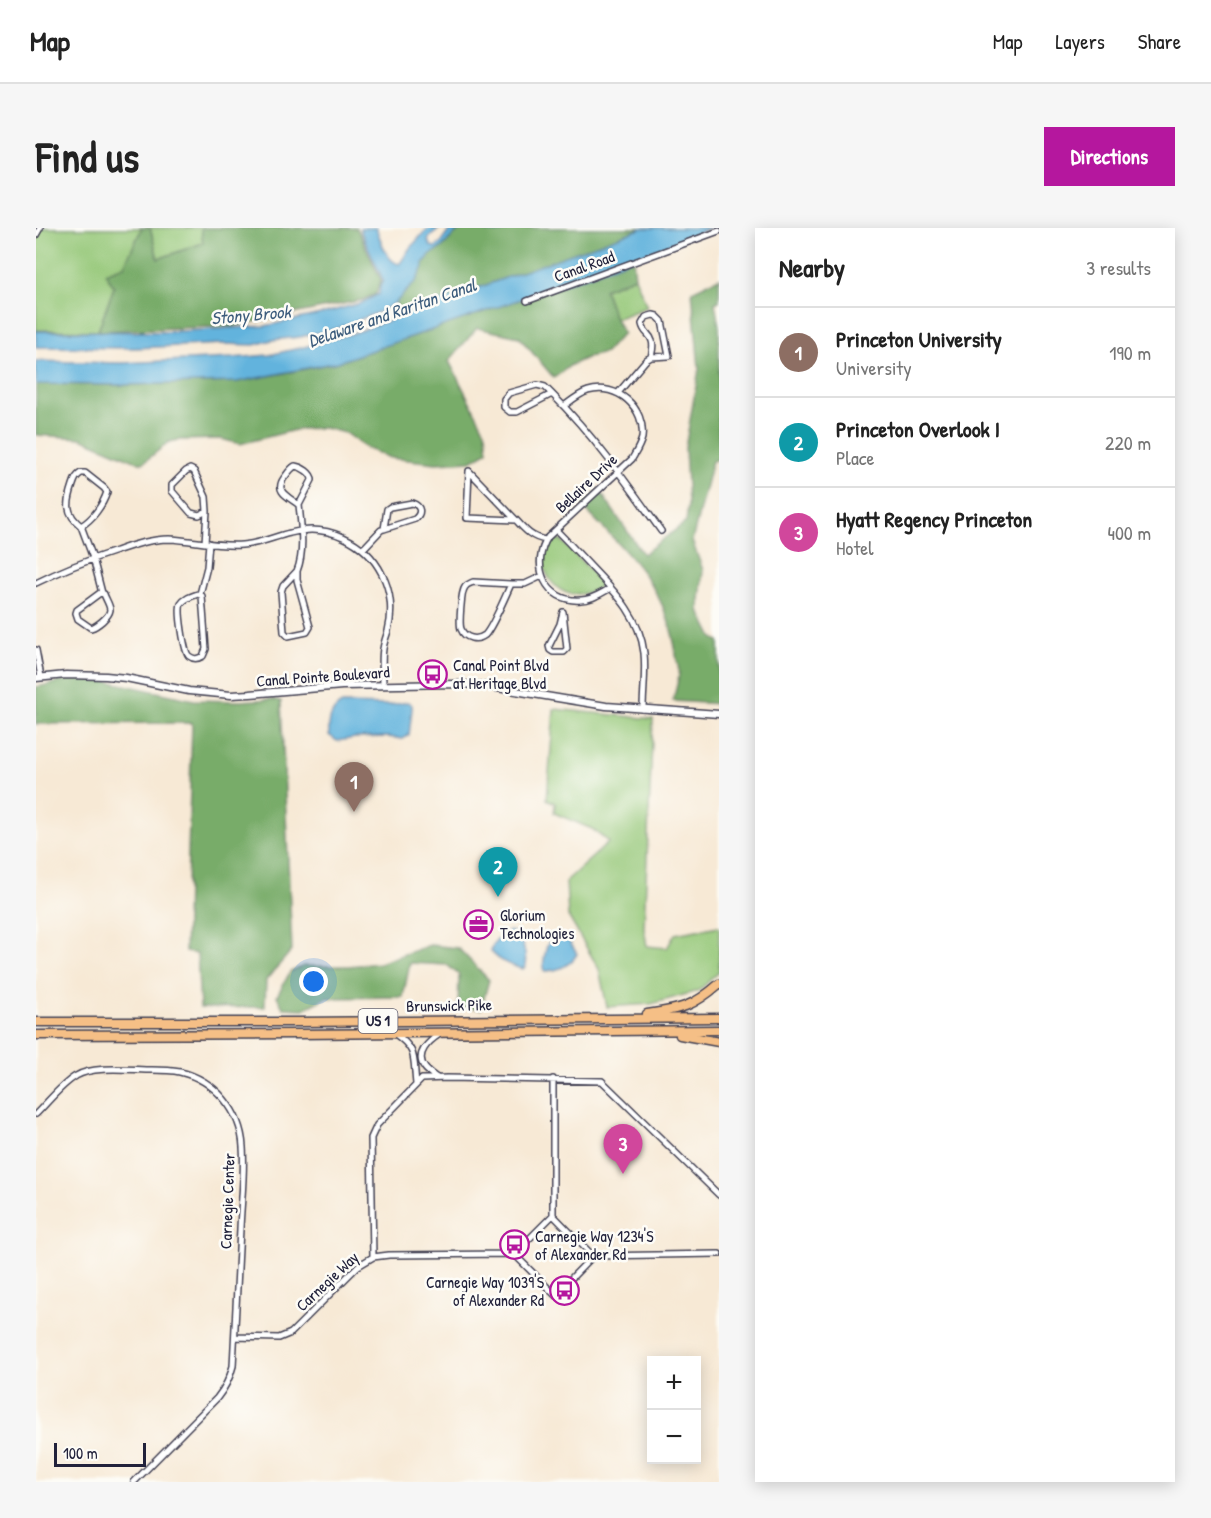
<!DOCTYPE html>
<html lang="en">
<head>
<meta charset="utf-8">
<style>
	body { margin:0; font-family:"Patrick Hand",sans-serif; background:#f6f6f6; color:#222 }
	.controls { position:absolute; right:18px; bottom:18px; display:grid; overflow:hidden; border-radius:0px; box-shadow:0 3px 15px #0003 }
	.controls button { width:54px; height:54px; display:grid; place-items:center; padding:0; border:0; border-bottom:2px solid #e0e0e0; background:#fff; color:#222; font:30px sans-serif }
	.scale { position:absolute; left:18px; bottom:15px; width:92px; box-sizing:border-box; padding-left:6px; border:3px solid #22223b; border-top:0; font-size:16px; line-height:21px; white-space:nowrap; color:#22223b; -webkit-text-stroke:4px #fdfcf7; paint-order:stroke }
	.you { position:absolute; left:278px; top:754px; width:21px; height:21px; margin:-15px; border:4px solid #fff; border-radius:50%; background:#1a73e8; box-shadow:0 0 0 9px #1a73e833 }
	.badge { display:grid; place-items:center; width:39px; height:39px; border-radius:50%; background:#b5179e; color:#fff; font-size:20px; font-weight:700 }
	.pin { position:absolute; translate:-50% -50px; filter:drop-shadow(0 2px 3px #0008) }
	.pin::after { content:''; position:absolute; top:32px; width:21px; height:18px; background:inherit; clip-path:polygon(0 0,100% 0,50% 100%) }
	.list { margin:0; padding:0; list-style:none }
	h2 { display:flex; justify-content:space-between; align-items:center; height:78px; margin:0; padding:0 24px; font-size:26px }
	h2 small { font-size:20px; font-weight:400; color:#767676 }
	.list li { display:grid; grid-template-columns:39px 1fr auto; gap:18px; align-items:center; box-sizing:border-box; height:90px; padding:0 24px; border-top:2px solid #e0e0e0 }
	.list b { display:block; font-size:22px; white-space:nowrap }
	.list p { margin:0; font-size:20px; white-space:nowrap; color:#767676 }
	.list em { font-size:20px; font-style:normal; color:#767676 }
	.map { position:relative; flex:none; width:683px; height:1254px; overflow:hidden; border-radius:0px }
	header { display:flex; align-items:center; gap:36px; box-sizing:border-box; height:84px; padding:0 30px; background:#fff; border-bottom:2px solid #e0e0e0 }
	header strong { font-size:28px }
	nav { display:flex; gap:33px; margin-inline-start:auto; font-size:21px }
	.intro { display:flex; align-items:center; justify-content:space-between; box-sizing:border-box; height:144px; padding:0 36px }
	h1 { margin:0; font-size:42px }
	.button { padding:15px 27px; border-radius:0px; background:#b5179e; color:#fff; font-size:21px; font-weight:700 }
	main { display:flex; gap:36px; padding:0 36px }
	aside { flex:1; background:#fff; border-radius:0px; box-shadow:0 3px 15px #0003 }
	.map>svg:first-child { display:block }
	.green { fill:#96c879; stroke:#5c755a; stroke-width:1.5 }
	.forest { fill:#78ac69; stroke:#4d6752; stroke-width:1.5 }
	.water { fill:#62b3dd; stroke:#426a8c; stroke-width:1.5 }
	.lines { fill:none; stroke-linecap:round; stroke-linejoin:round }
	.minor-casing { stroke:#424052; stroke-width:8 }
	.tertiary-casing { stroke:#424052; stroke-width:9 }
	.trunk-casing { stroke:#424052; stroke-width:11 }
	.minor { stroke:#fff; stroke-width:5 }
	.tertiary { stroke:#fff; stroke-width:6 }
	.trunk { stroke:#f5bf86; stroke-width:8 }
	.labels { text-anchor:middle; stroke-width:5; stroke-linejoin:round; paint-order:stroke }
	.shield { fill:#fdfcf7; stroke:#646373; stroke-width:1.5 }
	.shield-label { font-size:15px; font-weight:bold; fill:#22223b }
	.street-label { font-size:16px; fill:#22223b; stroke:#fdfcf7 }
	.poi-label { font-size:16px; fill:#22223b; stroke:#fdfcf7; text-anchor:start }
	.water-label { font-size:18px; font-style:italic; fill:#3c5c7c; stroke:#fdfcf7 }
</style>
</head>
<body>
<header>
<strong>Map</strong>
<nav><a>Map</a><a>Layers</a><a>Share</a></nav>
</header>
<div class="intro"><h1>Find us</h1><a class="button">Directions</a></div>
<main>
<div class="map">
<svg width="683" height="1254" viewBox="0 0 683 1254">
	<rect width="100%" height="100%" fill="#fdfcf7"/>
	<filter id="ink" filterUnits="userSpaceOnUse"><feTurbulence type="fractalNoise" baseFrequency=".0167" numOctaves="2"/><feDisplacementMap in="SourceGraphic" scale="12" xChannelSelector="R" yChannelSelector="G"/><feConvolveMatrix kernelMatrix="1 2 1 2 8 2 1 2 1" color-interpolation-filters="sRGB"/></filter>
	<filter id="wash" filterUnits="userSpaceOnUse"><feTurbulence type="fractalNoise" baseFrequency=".008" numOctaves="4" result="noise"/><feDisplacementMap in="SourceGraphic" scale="24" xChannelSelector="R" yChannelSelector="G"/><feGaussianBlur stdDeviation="1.35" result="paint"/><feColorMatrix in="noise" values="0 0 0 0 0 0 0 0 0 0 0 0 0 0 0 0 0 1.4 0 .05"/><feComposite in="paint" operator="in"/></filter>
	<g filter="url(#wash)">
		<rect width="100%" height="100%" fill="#f7e9d5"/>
		<path class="green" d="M0,0H106L78,59L62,103L0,102Z
			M114,0H190L166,4L167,15L122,31Z
			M599,49L611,79L579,91L568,61Z
			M516,311L525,312L564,352L566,356C562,362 557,363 550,365C531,370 516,360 509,342C508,340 506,334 506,333C506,325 511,317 516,311Z
			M518,481L617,491L608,700L611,718L631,720L639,706L683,698V744L662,763L615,776L571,779L563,741L532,688L530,653L573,614L556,601L518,585L519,575L511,571Z"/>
		<path class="forest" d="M106,0H114L122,31L167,15L165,0H321L345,52L340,66L326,72L198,98L62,103L78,59L69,45L88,38Z
			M476,0H607L366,88L359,75C372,62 376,53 385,38C388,34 391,31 393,26C395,26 401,23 402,22C412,16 416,3 429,1C446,0 458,10 476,0Z
			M597,30L599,49L568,61L579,91L587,105L569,125L552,129L535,137L518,150L483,109L441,100L413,133L450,205L452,223L435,233L400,235L354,230L330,220L309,205L288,200L263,201L204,216L185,211L143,212L133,214L107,235L96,232L45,210L0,207V156L86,157L200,154L255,144L302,134L552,48Z
			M683,50V73L679,75L683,99V231L676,233L656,313L667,342L663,382L677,410L683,413V476L637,473C639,464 642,454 643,446C643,440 641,433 640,427C632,359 591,325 546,278L563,262L607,326L650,294L652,276L649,220L663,141L656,63Z
			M33,452L70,453L158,472L203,473L237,471L245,473L256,722L230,752L229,779L164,780L161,726L149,724L156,495L0,496V459Z
			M394,717L422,720L453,752L445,781L422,778L423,747L411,737L374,735L367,769L290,770L268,781L247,780L241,768L254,744L267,738H312L343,735Z"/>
		<path class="water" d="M324,0H340C345,12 350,33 363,36C368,31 370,25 374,20C377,16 381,13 384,9C391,0 392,0 404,0L395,7L392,13L395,18L399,19C409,15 408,5 417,0H476C458,10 446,0 429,1C416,3 412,16 402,22C401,23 395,26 394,26L392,30L387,35V39L380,53L359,75L343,84L302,100L264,109L236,112L218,117L188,116L99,120L0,119V103L131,104L229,98L289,85L325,75L343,66L344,58L347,52L326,6Z
			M607,0H675L552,48L302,134L201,154L86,157L0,156V133L85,135L196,130L233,127L272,118L318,105Z
			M372,474L376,477V481L373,507L367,511L351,509L319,510L301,513L293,507C292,494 294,482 306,476L354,477Z
			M473,703C487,705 491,727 489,739L487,741C475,738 462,733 455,723C456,714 466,708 473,703Z
			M520,706C531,706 536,718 541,726C534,738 521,743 508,743L507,739C509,727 509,714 520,706Z"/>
	</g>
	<g filter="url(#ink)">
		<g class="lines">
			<defs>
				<path id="minor" d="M0,7L4,0
					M491,73L683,3
					M617,87L621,88L626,93L633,128L615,129C616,124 618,118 616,113C614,105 608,106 606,96L610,89Z
					M501,157L509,159L516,166L481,184H474L468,179V171L473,165Z
					M582,165L610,132L615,129
					M516,166C557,207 591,255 625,303
					M528,178C536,172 543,166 552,163C581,154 610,180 606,210C604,218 600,224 596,231L512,309C494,337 509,375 545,372C556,372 565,365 575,360
					M259,238C266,239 276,245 276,252L263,277C253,269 238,264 248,250C252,245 254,241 259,238Z
					M154,241L158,243L170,269L171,283L163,287L155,285L136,263V257L150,243Z
					M433,243L480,292L431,290Z
					M45,245H49L68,260L71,264C67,277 56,292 45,298C29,285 31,275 37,257C39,251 40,248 45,245Z
					M376,275C385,278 386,285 379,291L348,301L351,281L354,279Z
					M480,292C489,302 496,310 510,312
					M45,298L57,330L66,365
					M520,302C533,315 546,329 559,343C582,367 604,390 608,425C610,444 607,463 607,481
					M169,315L171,283
					M327,321L345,302L348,301
					M261,343V352L274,399L271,404L252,408L248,404L245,364L247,358Z
					M261,343C269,323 265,297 263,277
					M437,354L475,356C470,367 456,400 449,407C441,413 429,411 425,401C423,396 425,364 429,359C431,356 433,356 437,354Z
					M0,355C26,342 52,332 80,323C97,317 115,311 133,311C157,312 181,319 206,317C223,316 237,309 254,305C290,295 329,312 346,346C355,363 357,384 352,403C350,409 348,414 347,421C345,432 347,445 347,457
					M475,356H489L506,348
					M64,365L68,366C69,370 74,377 74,382C73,389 61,398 55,400L42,391L40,385L41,382Z
					M162,366L166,368L170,421L167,428C162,431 158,432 153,428C148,424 142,382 145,376C149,370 156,368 162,366Z
					M164,366L171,339L173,315
					M527,384L531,421L528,424H517L514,422L513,418L524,396Z
					M0,422L5,449
					M359,806C382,822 377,830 380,856
					M401,850C397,847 392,844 389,840C378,826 393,813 404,806
					M0,886C12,874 26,856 40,848C57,837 95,842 116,842C125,842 134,842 144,844C179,852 205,883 207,919C209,946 205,974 204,1001C202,1047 199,1092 197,1138C194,1150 189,1160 181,1170L98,1254
					M517,987V851
					M478,1026L517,987L557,1028L683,1026
					M478,1026L519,1067L557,1028
					M337,1029L335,910L341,897L386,851L411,850L566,853L683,967
					M199,1109L243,1110L255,1105L322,1038L337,1029L353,1027L478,1026"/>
				<path id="tertiary" d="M0,450L30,447L70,448L90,450L153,463L195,467L214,466L306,458L420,456L443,457L570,478L683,486"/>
				<path id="trunk" d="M611,786C645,781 657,779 683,756
					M0,794H262L683,790
					M0,807L262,806L683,802
					M644,807L683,814"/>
			</defs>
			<use href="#minor" class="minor-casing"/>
			<use href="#tertiary" class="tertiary-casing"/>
			<use href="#trunk" class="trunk-casing"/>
			<use href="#minor" class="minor"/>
			<use href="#tertiary" class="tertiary"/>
			<use href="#trunk" class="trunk"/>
		</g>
	</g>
	<defs>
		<symbol id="bus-ring" viewBox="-11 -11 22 22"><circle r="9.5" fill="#fdfcf7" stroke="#b5179e" stroke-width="1.5"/><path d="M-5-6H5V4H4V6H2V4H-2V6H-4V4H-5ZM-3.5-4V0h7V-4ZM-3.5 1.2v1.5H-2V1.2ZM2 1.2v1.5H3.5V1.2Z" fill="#b5179e"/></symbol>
		<symbol id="office-ring" viewBox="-11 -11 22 22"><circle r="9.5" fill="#fdfcf7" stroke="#b5179e" stroke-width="1.5"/><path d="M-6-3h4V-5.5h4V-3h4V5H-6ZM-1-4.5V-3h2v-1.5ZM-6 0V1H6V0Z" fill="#b5179e"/></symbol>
	</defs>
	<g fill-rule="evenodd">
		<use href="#bus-ring" x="380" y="430" width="33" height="33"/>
		<use href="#office-ring" x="426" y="680" width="33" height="33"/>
		<use href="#bus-ring" x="462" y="1000" width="33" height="33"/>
		<use href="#bus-ring" x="512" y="1046" width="33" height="33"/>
	</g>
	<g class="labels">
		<rect class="shield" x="322.5" y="781" width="39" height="24" rx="4.5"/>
		<g class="shield-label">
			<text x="342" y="798">US 1</text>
		</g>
		<g class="street-label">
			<text transform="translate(548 38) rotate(-20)" y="6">Canal Road</text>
			<text transform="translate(550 255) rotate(-43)" y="6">Bellaire Drive</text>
			<text transform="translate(287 448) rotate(-4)" y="6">Canal Pointe Boulevard</text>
			<text transform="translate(413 777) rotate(-1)" y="6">Brunswick Pike</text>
			<text transform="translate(191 973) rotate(-88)" y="6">Carnegie Center</text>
			<text transform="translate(291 1053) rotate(-43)" y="6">Carnegie Way</text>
		</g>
		<g class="poi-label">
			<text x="417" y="443">Canal Point Blvd<tspan x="417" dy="18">at Heritage Blvd</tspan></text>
			<text x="464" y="693">Glorium<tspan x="464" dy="18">Technologies</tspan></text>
			<text x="499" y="1014">Carnegie Way 1234'S<tspan x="499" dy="18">of Alexander Rd</tspan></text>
			<text x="508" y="1060" text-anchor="end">Carnegie Way 1039'S<tspan x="508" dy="18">of Alexander Rd</tspan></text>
		</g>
		<g class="water-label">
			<text transform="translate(356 85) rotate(-19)" y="6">Delaware and Raritan Canal</text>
			<text transform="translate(215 87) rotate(-5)" y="6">Stony Brook</text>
		</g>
	</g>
</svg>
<div class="controls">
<button>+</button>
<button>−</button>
</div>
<div class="scale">100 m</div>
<div class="you"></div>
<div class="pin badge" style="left:318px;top:584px;background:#8d6e63">1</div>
<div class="pin badge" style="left:462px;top:669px;background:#0f9aa8">2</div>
<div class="pin badge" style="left:587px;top:946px;background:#d1479c">3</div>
</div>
<aside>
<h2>Nearby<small>3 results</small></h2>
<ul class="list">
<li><span class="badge" style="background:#8d6e63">1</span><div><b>Princeton University</b><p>University</p></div><em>190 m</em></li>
<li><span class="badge" style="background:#0f9aa8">2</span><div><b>Princeton Overlook I</b><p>Place</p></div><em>220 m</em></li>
<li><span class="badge" style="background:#d1479c">3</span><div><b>Hyatt Regency Princeton</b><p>Hotel</p></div><em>400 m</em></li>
</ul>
</aside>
</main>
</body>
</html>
